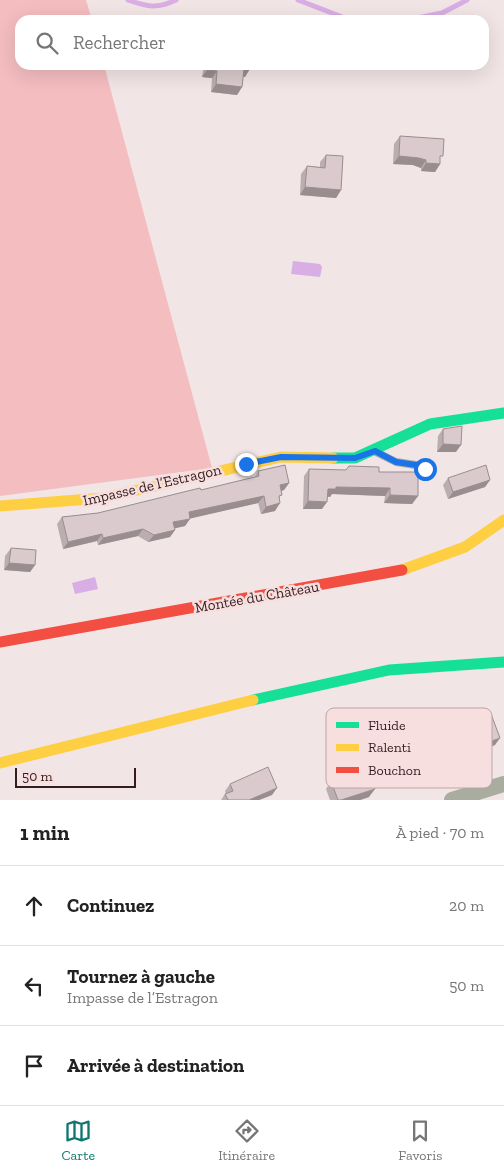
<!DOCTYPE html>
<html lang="fr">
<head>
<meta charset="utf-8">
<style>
	body { margin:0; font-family:"Zilla Slab",serif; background:#f2f2f2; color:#222 }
	.scale { position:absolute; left:15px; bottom:12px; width:121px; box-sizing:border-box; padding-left:5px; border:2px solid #331d1e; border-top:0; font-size:14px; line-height:18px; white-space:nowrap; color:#331d1e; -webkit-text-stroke:4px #f8dfdf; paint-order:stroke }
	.stop { position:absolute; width:15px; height:15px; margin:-11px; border:4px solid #1a73e8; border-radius:50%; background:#fff }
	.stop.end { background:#1a73e8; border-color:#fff; box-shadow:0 1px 5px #0008 }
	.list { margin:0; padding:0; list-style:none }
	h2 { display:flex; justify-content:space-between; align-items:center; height:65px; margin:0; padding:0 20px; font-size:21px }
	h2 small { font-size:16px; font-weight:400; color:#767676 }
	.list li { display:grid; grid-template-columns:32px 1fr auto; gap:15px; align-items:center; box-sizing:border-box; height:80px; padding:0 20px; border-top:1px solid #e0e0e0 }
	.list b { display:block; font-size:19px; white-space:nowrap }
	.list p { margin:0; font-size:16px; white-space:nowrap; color:#767676 }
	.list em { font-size:16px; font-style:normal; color:#767676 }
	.icon { flex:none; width:28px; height:28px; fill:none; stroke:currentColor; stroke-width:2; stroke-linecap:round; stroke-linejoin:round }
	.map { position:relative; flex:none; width:504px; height:800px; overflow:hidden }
	.search { position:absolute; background:#fff; box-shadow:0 5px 20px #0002; left:15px; right:15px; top:15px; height:55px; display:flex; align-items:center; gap:12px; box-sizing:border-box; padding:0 18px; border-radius:15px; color:#767676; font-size:19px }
	.sheet { height:305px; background:#fff }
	nav { display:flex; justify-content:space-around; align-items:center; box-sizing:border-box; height:70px; border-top:1px solid #e0e0e0; background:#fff; font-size:14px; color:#767676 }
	nav a { display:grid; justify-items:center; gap:2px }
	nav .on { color:#0f766e }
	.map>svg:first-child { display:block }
	.green { fill:#f4bdc0 }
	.water { fill:#d8aee4 }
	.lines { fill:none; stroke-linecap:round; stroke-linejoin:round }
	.stream { stroke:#d8aee4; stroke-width:5 }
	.lane { stroke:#a8ada0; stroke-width:8 }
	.street { stroke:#a8ada0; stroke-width:16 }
	.fast { stroke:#16e098; stroke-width:11 }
	.slow { stroke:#ffcf43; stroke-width:11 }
	.jam { stroke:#f24e42; stroke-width:11 }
	.wall { fill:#bbaeb0 }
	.shaded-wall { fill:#998d90 }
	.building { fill:#dacacd; stroke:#998d90 }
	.route { stroke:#1a73e8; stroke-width:6 }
	.labels { text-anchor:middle; stroke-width:5; stroke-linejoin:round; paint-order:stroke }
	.street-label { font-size:15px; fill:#331d1e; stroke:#f8dfdf }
	.key { fill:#f8dfdf; stroke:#bda5a5; stroke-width:1 }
	.key-label { font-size:14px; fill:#331d1e }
</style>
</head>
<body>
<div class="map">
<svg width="504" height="800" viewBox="0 0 504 800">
	<rect width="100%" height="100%" fill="#f2e5e5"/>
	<path class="green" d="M0,0H86L92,20H20V65H104L212,468L0,496Z"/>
	<path class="water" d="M293,261L320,264L322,267L320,277L291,274Z
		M95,577L98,589L75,594L72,583Z"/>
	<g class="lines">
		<path class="stream" d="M128,0C148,7 157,9 176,0
			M298,0L350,20
			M407,20L442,13L467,0"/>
		<path class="lane" d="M376,452L396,462L416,465L425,469"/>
		<path class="street" d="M452,800L504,784"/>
		<path class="fast" d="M333,458H355L430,424L504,413
			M253,700L389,670L504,662"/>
		<path class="slow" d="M0,506L103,498L281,457L333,458
			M402,570L465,547L504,520
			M0,763L253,700"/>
		<path class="jam" d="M0,642L402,570"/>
	</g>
	<path class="wall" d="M204,65H250L245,77H243L242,87L237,95L211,92L212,78L202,77Z
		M400,136L440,160V164L435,172L421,171V168L413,165L393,164L394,144Z
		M326,155L341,190L336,198L300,195L301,174L307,166L320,167V162Z
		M443,429L456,452H437L438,436Z
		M309,469L379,472L418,496L412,504L384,503L385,496L332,494L330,497L328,496L322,509H303L304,476Z
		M258,471L289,483L284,490L281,491L279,499L275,511L261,514L258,503L190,518L185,526L174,528L175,530L170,537L148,542L138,536L98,545L97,541L63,549L57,524L62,517L98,513L254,478Z
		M448,478L490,480L485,487L448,499L443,485Z
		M11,548L35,565L30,572L4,570L5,556Z
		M418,742L495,745L432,768L429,762L419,765L413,750Z
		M331,781L369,797L360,800H330L326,789Z
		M230,784L272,795L259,800H221L225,794H226L225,791Z"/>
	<path class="shaded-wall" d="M244,69H250L245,77H239Z
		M207,70L217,71L212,78L202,77Z
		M216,84L242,87L237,95L211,92Z
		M399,156L419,158L426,160L421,168L413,165L393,164Z
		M426,163L440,164L435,172L421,171Z
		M305,187L341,190L336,198L300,195Z
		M443,444L461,445L456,452H437Z
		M490,480L485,487L448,499L453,492Z
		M289,483L284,490L275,493L280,485Z
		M336,487L390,488L385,496L332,494L330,497L323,496L328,489Z
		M390,495L418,496L412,504L384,503Z
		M264,496L258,503L184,520L189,512Z
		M308,501L327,502L322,509H303Z
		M280,503L275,511L261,514L266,507Z
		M190,519L185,526L168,530L173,522Z
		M143,529L138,536L98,545L103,538Z
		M175,530L170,537L148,542L154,535Z
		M102,534L97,541L63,549L68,542Z
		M9,563L35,565L30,572L4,570Z
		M500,738L495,745L432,768L437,761Z
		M434,754L429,762L419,765L424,758Z
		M277,788L272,795L259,800H249Z
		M375,789L369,797L360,800H341Z"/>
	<path class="building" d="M208,65H250V69H244L242,87L216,84L217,71L207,70Z
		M400,136L444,139L443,156H440V164L426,163V160L419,158L399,156Z
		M326,155L343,156L341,190L305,187L307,166L325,168Z
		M462,426L461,445L443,444V429Z
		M285,465L289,483L280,485L282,495L279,496L280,503L266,507L264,496L189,512L190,519L173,522L175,530L154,535L143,529L103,538L102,534L68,542L62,517L98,513L200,488L201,490L259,476L258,471Z
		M486,465L490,480L453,492L448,478Z
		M349,466L379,467V472H418V496L390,495V488L336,487V489H328L327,502L308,501L309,469L346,470Z
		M11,548L36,550L35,565L9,563Z
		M491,714L500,738L437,761L434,754L424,758L418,742Z
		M268,767L277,788L249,800H228L225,794L233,791L230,784Z
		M367,770L375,789L341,800H338L331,781Z"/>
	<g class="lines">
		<path class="route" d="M246,464L281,457L355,458L375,451L396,462L416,465L425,469"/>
	</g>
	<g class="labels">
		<g class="street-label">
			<text transform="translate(152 485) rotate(-13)" y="5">Impasse de l’Estragon</text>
			<text transform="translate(257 597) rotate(-10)" y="5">Montée du Château</text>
		</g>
	</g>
	<rect x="326" y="708" width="166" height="80" rx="8" class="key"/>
	<rect x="336" y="722" width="23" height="6" fill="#16e098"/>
	<rect x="336" y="744" width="23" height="7" fill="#ffcf43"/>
	<rect x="336" y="767" width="23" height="6" fill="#f24e42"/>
	<g class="key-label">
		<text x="368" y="730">Fluide</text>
		<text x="368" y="752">Ralenti</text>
		<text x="368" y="775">Bouchon</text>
	</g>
</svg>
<div class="scale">50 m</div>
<div class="stop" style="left:425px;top:469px"></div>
<div class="stop end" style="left:246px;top:464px"></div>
<div class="search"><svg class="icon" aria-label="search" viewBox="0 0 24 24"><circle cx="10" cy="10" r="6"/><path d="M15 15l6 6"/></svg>Rechercher</div>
</div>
<section class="sheet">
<h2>1 min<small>À pied · 70 m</small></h2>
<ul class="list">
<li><svg class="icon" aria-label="ahead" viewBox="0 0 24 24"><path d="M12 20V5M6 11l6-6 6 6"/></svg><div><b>Continuez</b></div><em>20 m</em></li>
<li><svg class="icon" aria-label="left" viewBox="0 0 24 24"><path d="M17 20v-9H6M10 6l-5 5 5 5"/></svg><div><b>Tournez à gauche</b><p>Impasse de l’Estragon</p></div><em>50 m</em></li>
<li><svg class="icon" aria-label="arrive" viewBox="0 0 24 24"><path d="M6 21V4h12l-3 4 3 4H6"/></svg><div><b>Arrivée à destination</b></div></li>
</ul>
</section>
<nav>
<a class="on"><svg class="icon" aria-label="map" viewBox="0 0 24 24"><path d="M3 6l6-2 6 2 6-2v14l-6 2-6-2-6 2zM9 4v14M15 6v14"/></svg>Carte</a>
<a><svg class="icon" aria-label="directions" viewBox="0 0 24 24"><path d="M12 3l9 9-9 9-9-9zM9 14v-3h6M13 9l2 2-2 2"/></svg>Itinéraire</a>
<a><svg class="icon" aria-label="saved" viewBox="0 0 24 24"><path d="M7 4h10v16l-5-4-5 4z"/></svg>Favoris</a>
</nav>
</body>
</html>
